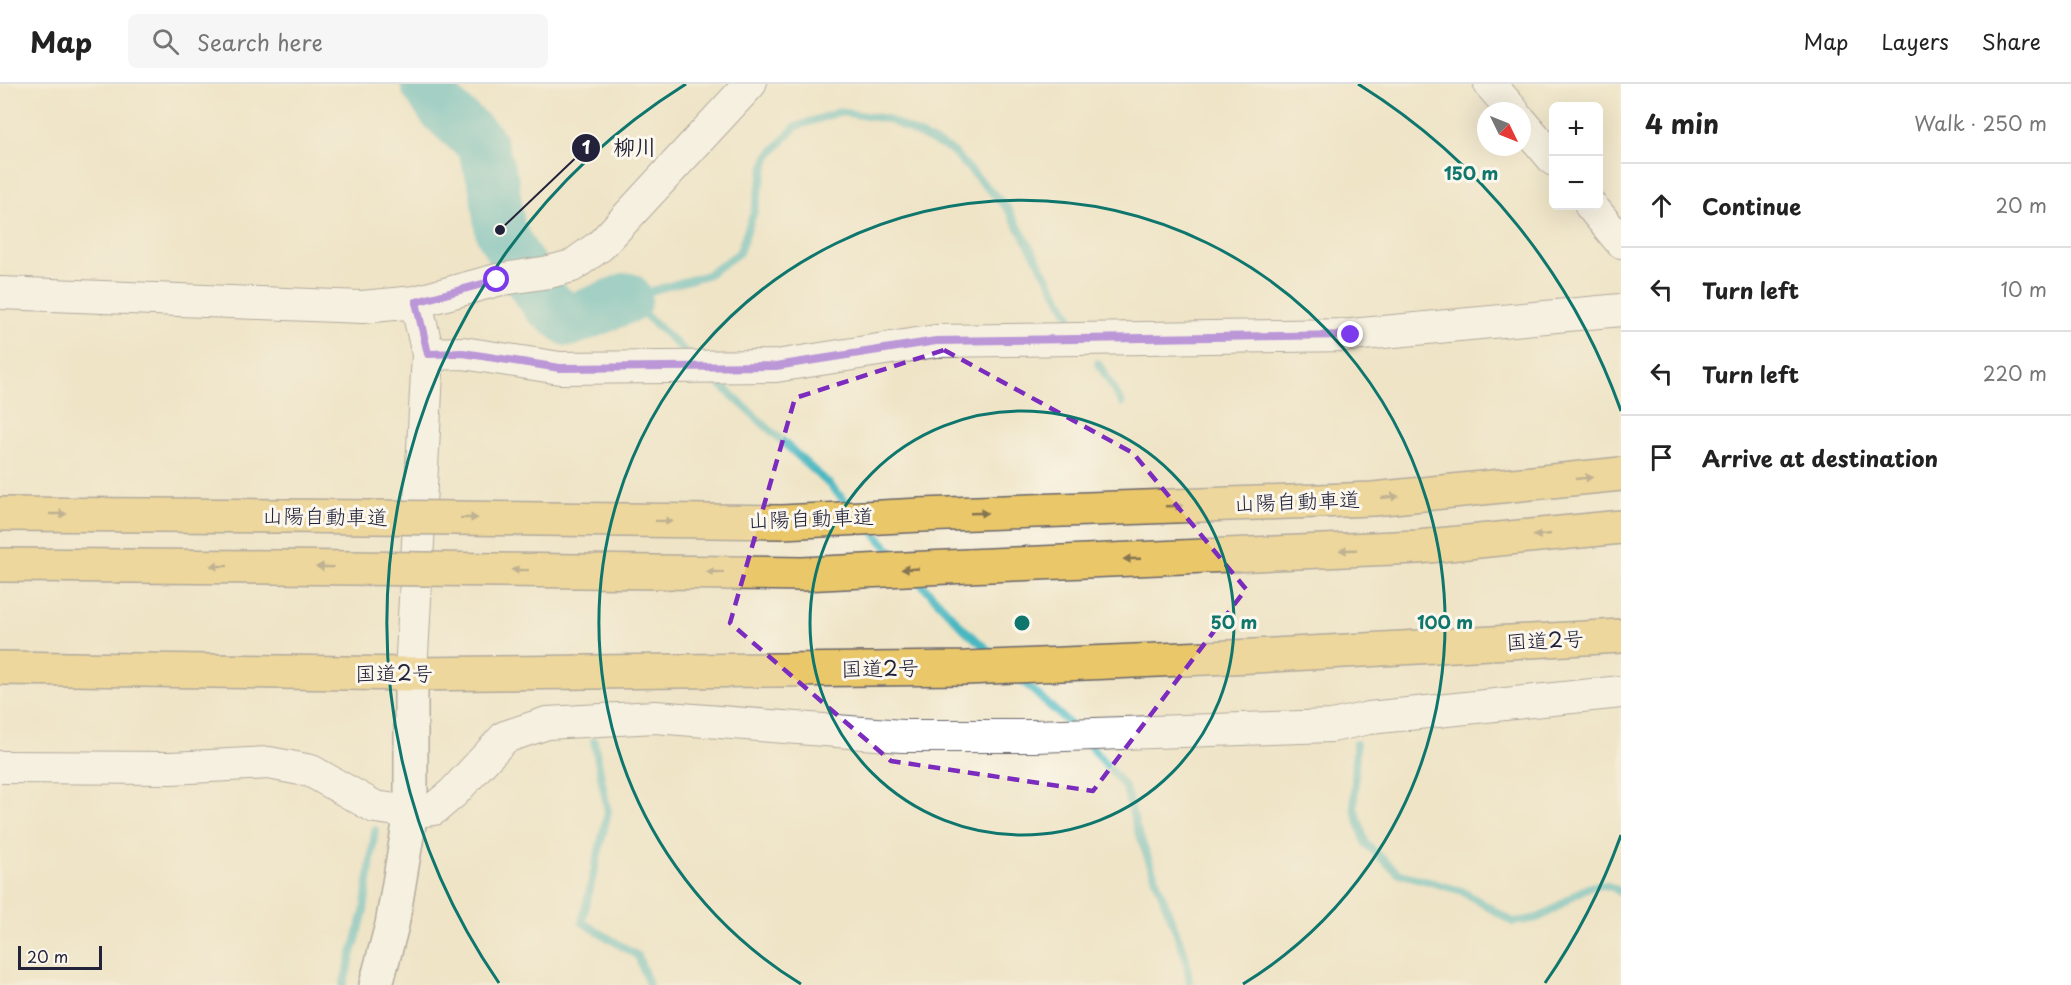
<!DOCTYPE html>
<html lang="en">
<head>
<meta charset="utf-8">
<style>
	body { margin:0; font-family:"Playpen Sans","Klee One",sans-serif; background:#f6f6f6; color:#222 }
	.controls { position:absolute; right:18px; top:18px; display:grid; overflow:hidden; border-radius:9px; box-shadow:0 6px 24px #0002 }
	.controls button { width:54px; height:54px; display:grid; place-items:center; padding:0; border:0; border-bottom:2px solid #e0e0e0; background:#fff; color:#222; font:30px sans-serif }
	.compass { position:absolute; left:1477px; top:18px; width:54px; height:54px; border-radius:50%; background:#fff; box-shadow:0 6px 24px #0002; rotate:133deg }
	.scale { position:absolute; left:18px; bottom:15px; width:84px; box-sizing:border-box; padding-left:6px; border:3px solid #22223b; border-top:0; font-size:16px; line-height:21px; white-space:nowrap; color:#22223b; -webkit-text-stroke:4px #fbf7ec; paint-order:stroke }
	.stop { position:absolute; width:18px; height:18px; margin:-14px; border:4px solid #7c3aed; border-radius:50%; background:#fff }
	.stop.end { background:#7c3aed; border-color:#fff; box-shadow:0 2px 6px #0008 }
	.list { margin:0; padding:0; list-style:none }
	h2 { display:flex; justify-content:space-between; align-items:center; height:78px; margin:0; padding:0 24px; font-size:26px }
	h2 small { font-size:20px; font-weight:400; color:#767676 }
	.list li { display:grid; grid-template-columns:39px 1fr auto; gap:18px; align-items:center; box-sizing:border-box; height:84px; padding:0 24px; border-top:2px solid #e0e0e0 }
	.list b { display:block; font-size:22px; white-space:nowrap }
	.list em { font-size:20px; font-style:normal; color:#767676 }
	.icon { flex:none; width:33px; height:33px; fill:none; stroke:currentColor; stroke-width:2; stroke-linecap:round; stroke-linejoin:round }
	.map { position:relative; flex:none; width:1621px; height:901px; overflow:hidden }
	header { display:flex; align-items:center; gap:36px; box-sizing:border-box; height:84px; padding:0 30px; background:#fff; border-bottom:2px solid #e0e0e0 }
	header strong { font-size:28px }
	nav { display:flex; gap:33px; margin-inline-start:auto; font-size:21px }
	.search { width:420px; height:54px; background:#f6f6f6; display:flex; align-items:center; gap:15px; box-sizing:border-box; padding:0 21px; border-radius:9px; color:#767676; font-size:22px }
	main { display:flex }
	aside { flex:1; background:#fff }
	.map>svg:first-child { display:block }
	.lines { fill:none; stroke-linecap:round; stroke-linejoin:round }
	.stream { stroke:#48b7c1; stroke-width:8 }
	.river { stroke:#48b7c1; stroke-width:51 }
	.minor-casing { stroke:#6a666c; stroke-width:34 }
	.tertiary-casing { stroke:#6a666c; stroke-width:36 }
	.trunk-casing { stroke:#6a666c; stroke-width:36 }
	.motorway-casing { stroke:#6a666c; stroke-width:36 }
	.minor { stroke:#fff; stroke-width:32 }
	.tertiary { stroke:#fff; stroke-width:33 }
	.trunk { stroke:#eac769; stroke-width:33 }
	.motorway { stroke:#eac769; stroke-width:33 }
	.motorway-bridge-casing { stroke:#6a666c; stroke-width:36; stroke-linecap:butt }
	.motorway-bridge { stroke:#eac769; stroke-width:33 }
	.oneway { fill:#867452 }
	.route { stroke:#7c3aed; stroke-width:8 }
	.marked { fill:none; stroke:#7b2cbf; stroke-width:4.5; stroke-dasharray:12 8; stroke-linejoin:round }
	.ring { fill:none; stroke:#0f766e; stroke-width:3 }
	.labels { text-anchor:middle; stroke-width:6; stroke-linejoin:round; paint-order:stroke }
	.street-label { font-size:21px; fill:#22223b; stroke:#fbf7ec }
	.centre { fill:#0f766e; stroke:#fbf7ec; stroke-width:3 }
	.ring-label { font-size:18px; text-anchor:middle; font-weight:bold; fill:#0f766e; stroke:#fbf7ec; stroke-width:6; stroke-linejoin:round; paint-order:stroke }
	.leader { fill:none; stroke:#22223b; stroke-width:2 }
	.callout-dot { fill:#22223b; stroke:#fbf7ec; stroke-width:2 }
	.mark-label { font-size:18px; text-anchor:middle; font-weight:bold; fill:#fff }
	.callout-label { font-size:22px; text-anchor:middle; font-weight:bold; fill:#22223b; stroke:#fbf7ec; stroke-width:6; stroke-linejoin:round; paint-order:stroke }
</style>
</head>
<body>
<header>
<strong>Map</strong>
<div class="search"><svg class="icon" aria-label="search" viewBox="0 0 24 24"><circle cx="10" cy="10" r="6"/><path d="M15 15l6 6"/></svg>Search here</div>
<nav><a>Map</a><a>Layers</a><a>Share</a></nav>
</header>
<main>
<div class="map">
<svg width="1621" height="901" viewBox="0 0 1621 901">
	<rect width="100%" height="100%" fill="#fbf7ec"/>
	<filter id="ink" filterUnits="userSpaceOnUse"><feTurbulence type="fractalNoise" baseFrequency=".0167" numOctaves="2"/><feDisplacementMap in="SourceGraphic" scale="12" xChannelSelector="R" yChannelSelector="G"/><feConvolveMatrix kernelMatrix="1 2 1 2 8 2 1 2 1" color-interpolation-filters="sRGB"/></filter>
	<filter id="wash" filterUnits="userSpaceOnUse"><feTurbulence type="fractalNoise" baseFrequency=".008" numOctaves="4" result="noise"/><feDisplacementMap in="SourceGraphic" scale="24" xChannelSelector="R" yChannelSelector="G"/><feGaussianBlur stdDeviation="1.35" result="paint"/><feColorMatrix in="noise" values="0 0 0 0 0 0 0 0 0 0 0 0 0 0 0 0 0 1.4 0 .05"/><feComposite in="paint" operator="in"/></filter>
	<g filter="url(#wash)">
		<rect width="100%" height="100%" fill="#efe4c6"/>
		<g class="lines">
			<path class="stream" d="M627,214L692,274
				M627,214L707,191L739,169L754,128L767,74L795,43L839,28L887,35L951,66L1008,125L1070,232
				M1098,279L1122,319
				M710,291L830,401L853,426
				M868,442L900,477
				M915,493L964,545L995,572
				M1016,591L1073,643
				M594,657L608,728L582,838L638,872L649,901
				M1088,659L1125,703L1137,745L1186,874L1190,901
				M1356,660L1354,723L1366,760L1398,789L1462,807L1513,838C1521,837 1529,836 1537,834C1564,825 1591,784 1621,809
				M343,901L364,828L375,746"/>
			<path class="river" d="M426,0L443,25L481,59L494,100L500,146L516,176L547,220L570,237L627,214"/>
		</g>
	</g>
	<g filter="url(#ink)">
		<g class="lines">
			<defs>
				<path id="minor" d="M1490,0L1513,27
					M1522,38L1554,76
					M1591,122L1621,158
					M0,209L362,223L416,218L497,196L549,188L572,182L601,161L750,0
					M428,270L463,269L560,284L776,282L936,257L1351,251L1621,226
					M411,590L428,270L416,218
					M0,683L171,684L269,679L311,687L375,723L411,728L434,725L453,709L505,653L547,639L655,633L902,652H1035L1332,642L1369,634L1621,608"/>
				<path id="tertiary" d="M376,901L392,841L411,728V590"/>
				<path id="trunk" d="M0,584L411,590L966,584L1254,572L1621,552"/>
				<path id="motorway" d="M0,430L284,432
					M921,431L1373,415L1621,390
					M0,481L278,483
					M968,482L1418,463L1621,443"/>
			</defs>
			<use href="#minor" class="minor-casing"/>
			<use href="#tertiary" class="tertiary-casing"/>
			<use href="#trunk" class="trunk-casing"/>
			<use href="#motorway" class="motorway-casing"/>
			<use href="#minor" class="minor"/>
			<use href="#tertiary" class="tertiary"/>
			<use href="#trunk" class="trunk"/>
			<use href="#motorway" class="motorway"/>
			<defs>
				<path id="motorway-bridge" d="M284,432L782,438L921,431
					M278,483L802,490L968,482"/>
			</defs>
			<use href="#motorway-bridge" class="motorway-bridge-casing"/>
			<use href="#motorway-bridge" class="motorway-bridge"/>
		</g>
		<defs><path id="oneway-solid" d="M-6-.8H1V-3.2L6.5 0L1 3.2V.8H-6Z" transform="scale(1.5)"/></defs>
		<g class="oneway">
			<use href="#oneway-solid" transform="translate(1584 394) rotate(-6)"/>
			<use href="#oneway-solid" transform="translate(1390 413) rotate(-6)"/>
			<use href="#oneway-solid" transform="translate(1174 422) rotate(-2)"/>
			<use href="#oneway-solid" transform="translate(979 429) rotate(-2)"/>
			<use href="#oneway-solid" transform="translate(58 430)"/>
			<use href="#oneway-solid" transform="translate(469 434) rotate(1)"/>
			<use href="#oneway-solid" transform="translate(664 437) rotate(1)"/>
			<use href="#oneway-solid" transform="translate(1542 451) rotate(174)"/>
			<use href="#oneway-solid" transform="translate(1348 466) rotate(178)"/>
			<use href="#oneway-solid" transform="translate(1132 475) rotate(178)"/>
			<use href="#oneway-solid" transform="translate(219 482) rotate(-179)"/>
			<use href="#oneway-solid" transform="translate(325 483) rotate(-179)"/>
			<use href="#oneway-solid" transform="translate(910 485) rotate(177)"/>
			<use href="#oneway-solid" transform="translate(520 486) rotate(-179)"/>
			<use href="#oneway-solid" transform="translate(715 488) rotate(-179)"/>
		</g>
	</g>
	<g class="lines" filter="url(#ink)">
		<path class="route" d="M497,196L416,218L428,270L463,269L560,284L776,282L936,257L1351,251"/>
	</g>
	<path d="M0 0H1621V901H0ZM944,266L1133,369L1246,505L1093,707L891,677L730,539L795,314Z" fill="#efe4c6" fill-opacity=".55" fill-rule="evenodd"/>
	<path class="marked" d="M944,266L1133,369L1246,505L1093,707L891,677L730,539L795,314Z"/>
	<g class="ring">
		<circle cx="1022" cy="539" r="212"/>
		<path d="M801 900A423 423 0 1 1 1243 900"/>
		<path d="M1621 751A635 635 0 0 1 1545 899M499 899A635 635 0 0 1 686 0M1358 0A635 635 0 0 1 1621 327"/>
	</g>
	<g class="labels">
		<g class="street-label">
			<text transform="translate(1297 418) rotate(-2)" y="7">山陽自動車道</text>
			<text transform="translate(325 433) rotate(1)" y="7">山陽自動車道</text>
			<text transform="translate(811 435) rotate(-2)" y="7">山陽自動車道</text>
			<text transform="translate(1545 557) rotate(-3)" y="7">国道2号</text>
			<text transform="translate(880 585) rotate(-1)" y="7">国道2号</text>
			<text x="394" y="597">国道2号</text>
		</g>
	</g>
	<circle cx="1022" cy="539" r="9" class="centre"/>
	<g class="ring-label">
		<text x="1471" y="96">150 m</text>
		<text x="1234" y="545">50 m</text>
		<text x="1445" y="545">100 m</text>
	</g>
	<path class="leader" d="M500 146L586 64"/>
	<g class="callout-dot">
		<circle cx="500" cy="146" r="6"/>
		<circle cx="586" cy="64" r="15"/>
	</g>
	<g class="mark-label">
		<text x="586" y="70">1</text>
	</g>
	<g class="callout-label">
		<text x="635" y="71">柳川</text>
	</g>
</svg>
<div class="controls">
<button>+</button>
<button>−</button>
</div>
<svg class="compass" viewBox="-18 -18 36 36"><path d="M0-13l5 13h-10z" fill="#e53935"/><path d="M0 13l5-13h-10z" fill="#767676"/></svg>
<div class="scale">20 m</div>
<div class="stop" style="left:497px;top:196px"></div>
<div class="stop end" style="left:1351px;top:251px"></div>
</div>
<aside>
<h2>4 min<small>Walk · 250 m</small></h2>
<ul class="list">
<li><svg class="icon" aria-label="ahead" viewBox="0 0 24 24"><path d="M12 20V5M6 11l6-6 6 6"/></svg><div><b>Continue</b></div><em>20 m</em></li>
<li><svg class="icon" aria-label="left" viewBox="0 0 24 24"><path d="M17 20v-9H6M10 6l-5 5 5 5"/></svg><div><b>Turn left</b></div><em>10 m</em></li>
<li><svg class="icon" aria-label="left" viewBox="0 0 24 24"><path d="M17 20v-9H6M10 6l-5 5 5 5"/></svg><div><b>Turn left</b></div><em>220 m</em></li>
<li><svg class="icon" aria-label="arrive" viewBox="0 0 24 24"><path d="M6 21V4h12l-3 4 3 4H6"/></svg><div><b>Arrive at destination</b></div></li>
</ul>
</aside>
</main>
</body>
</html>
